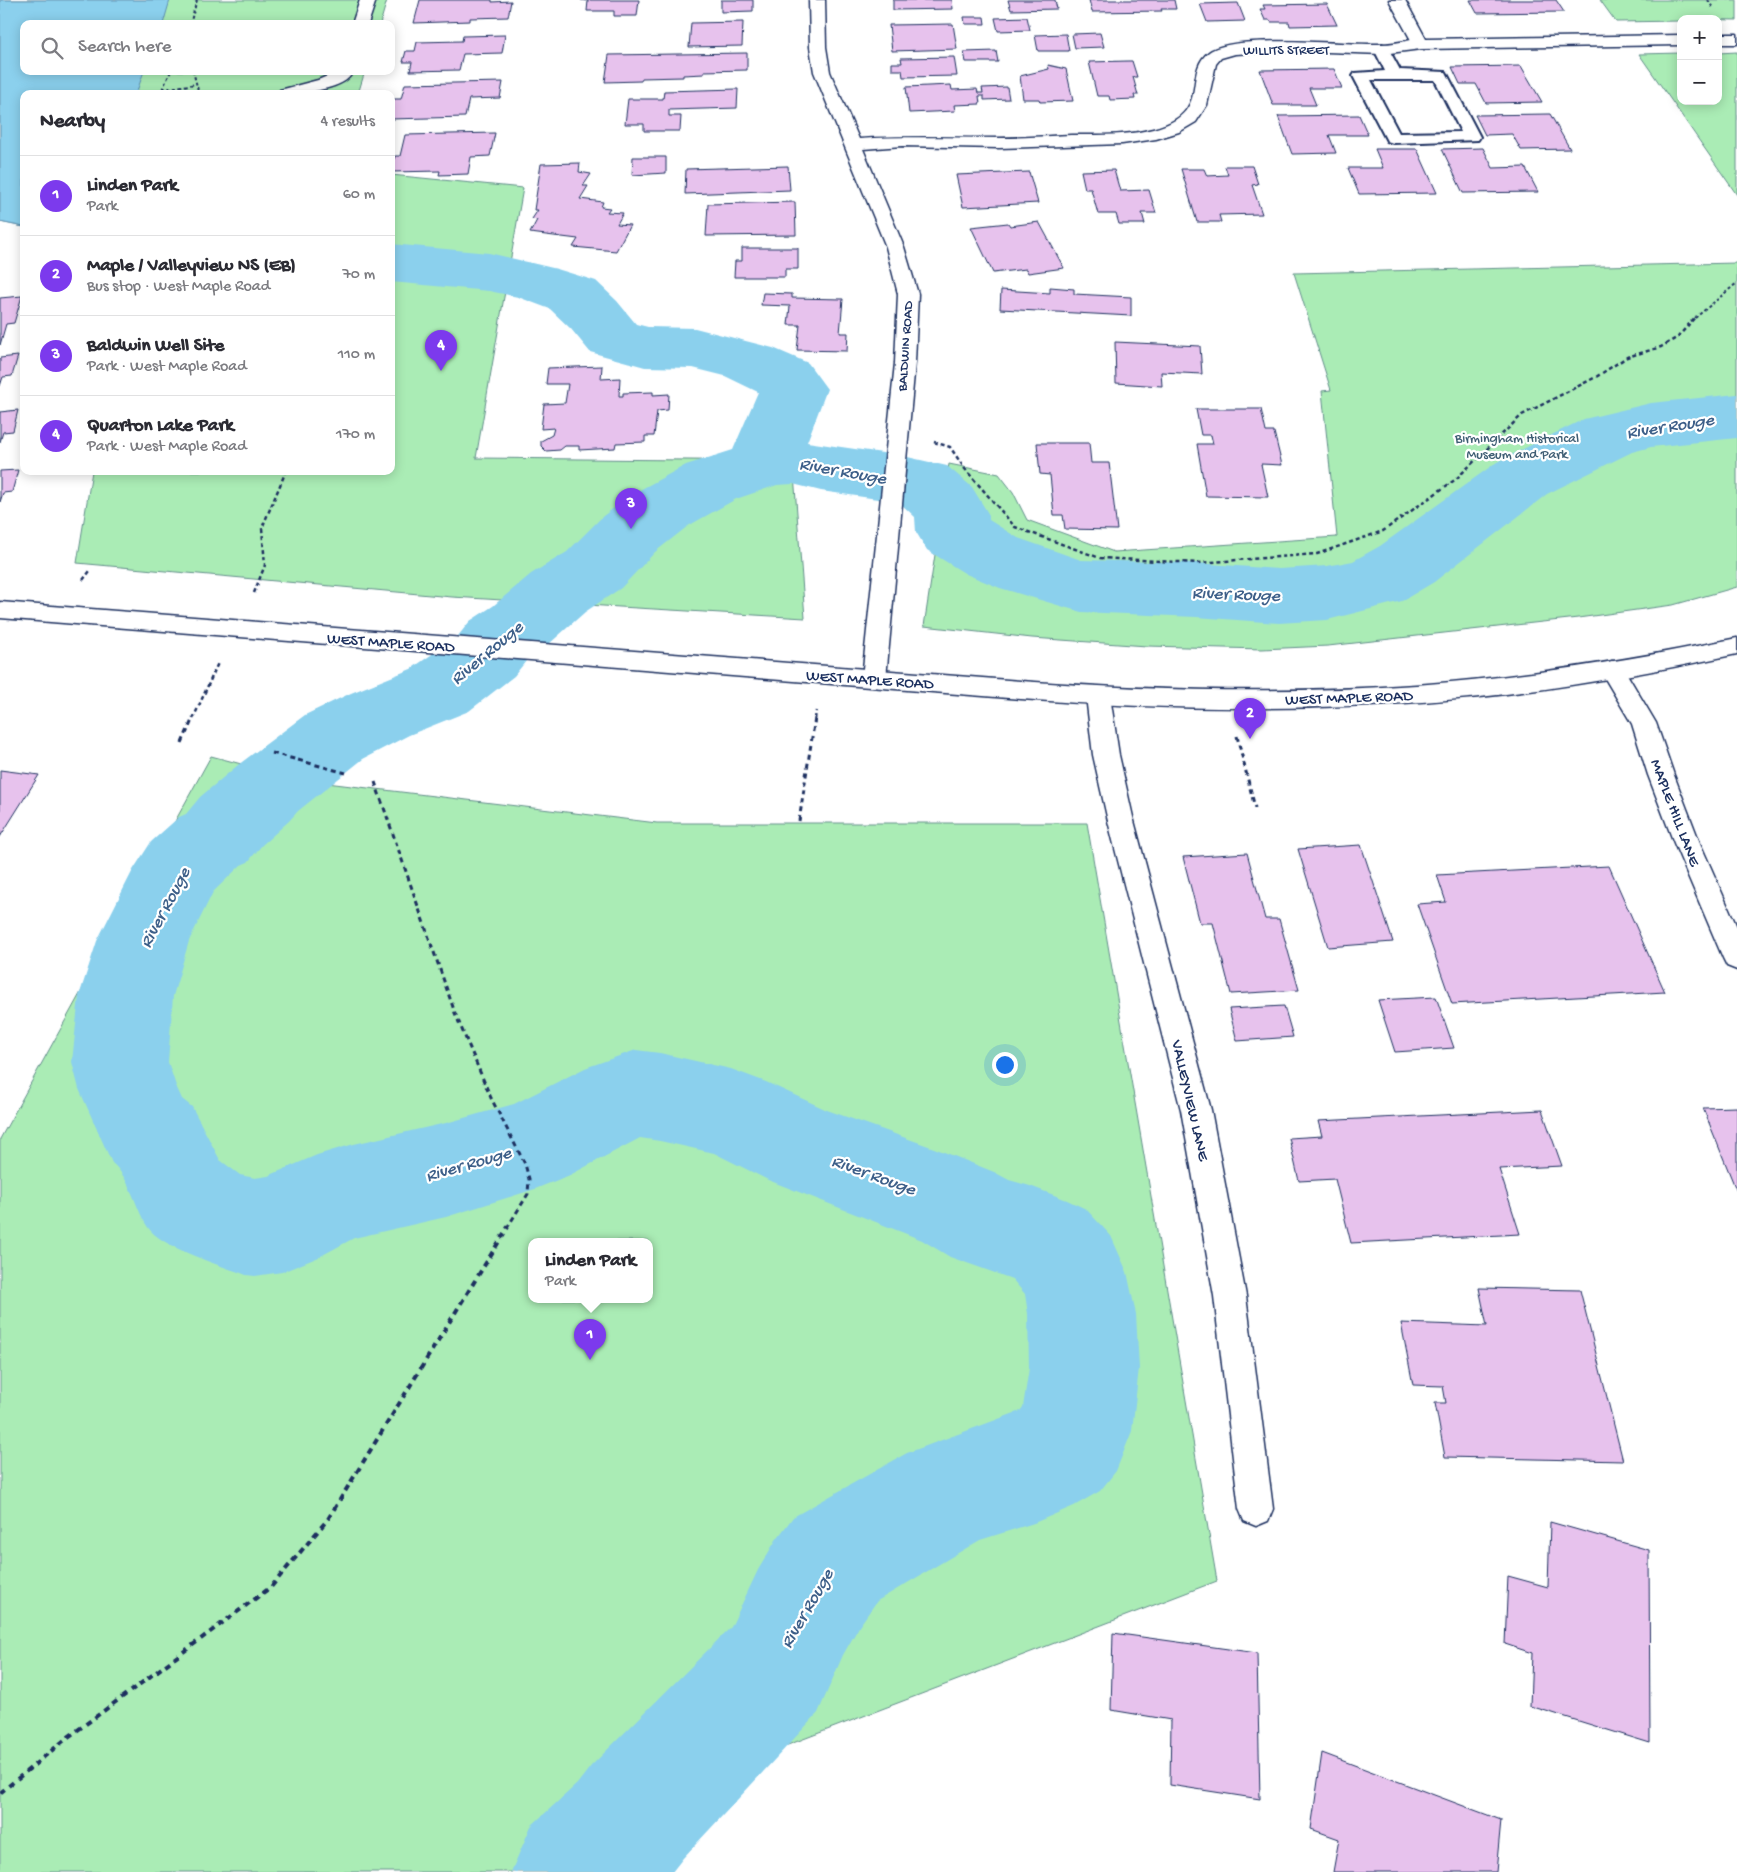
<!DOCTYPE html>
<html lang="en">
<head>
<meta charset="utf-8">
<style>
	body { margin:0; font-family:"Gochi Hand",sans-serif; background:#f2f2f3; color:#2b2b33 }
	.controls { position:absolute; right:15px; top:15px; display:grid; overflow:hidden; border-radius:10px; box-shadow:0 2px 12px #0003 }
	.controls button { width:45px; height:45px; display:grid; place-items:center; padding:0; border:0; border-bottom:1px solid #e1e1e2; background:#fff; color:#2b2b33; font:25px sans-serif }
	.you { position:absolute; left:1004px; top:1064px; width:18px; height:18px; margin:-12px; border:4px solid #fff; border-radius:50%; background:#1a73e8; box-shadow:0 0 0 8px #1a73e833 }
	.badge { display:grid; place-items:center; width:32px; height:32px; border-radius:50%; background:#7c3aed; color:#fff; font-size:16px; font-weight:700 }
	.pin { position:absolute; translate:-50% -41px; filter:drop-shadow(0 1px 2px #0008) }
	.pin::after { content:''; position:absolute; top:26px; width:18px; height:15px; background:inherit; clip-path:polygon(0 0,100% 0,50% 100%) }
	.popup { position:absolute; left:528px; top:1238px; width:125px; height:65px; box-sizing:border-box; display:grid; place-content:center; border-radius:10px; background:#fff; filter:drop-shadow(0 1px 4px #0005); font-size:16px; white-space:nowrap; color:#7c7c81 }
	.popup b { font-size:19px; color:#2b2b33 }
	.popup::after { content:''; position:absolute; left:50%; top:100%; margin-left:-10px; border:10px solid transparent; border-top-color:#fff }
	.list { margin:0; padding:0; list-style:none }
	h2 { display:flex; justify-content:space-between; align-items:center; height:65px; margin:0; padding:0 20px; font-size:21px }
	h2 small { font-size:16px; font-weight:400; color:#7c7c81 }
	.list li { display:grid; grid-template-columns:32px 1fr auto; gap:15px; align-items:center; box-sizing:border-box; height:80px; padding:0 20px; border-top:1px solid #e1e1e2 }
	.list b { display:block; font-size:19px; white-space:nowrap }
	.list p { margin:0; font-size:16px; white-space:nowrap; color:#7c7c81 }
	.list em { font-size:16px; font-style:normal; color:#7c7c81 }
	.icon { flex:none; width:28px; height:28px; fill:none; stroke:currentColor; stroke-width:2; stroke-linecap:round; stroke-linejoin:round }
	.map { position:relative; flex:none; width:1737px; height:1872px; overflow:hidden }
	.search { position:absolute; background:#fff; box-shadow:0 2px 12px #0003; left:20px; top:20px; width:375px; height:55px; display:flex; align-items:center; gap:12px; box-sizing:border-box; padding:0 18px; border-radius:10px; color:#7c7c81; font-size:19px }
	.panel { position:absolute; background:#fff; box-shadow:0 2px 12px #0003; left:20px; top:90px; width:375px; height:385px; border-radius:10px }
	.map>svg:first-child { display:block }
	.green { fill:#aaecb5; stroke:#628e8a; fill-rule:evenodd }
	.water { fill:#8bd0ed; stroke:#5e90b4 }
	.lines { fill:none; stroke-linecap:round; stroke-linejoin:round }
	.river { fill:#8bd0ed; fill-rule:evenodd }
	.building { fill:#e7c2ed; stroke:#1b2f5e }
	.service-casing { stroke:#1b2f5e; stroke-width:4 }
	.minor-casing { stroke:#1b2f5e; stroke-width:3 }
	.secondary-casing { stroke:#1b2f5e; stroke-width:3 }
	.path-far3 { stroke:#1b2f5e; stroke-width:2; stroke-dasharray:3 2.5; stroke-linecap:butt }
	.path-far2 { stroke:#1b2f5e; stroke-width:2.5; stroke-dasharray:4 3; stroke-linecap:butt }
	.path-far1 { stroke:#1b2f5e; stroke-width:3; stroke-dasharray:5 4; stroke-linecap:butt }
	.path { stroke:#1b2f5e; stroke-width:4; stroke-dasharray:6 5; stroke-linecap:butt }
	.service { fill:#fff; fill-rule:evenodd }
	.minor { fill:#fff; fill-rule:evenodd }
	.secondary { fill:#fff; fill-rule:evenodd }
	.labels { text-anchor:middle; stroke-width:4.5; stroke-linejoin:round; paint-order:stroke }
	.far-street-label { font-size:14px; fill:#1b2f5e; stroke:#fff }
	.far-park-label { font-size:14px; fill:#3f5e74; stroke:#fff }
	.street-label { font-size:16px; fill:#1b2f5e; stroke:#fff }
	.water-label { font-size:18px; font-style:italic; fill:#3d5f89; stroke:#fff }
</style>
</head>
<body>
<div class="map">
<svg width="1737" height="1872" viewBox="0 0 1737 1872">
	<rect width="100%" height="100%" fill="#fff"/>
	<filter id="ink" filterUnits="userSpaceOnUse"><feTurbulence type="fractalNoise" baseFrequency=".02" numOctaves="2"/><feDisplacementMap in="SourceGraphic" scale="10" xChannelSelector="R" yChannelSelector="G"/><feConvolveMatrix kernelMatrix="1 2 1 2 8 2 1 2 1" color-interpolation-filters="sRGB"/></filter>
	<g filter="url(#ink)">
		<path class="green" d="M0,0H387L380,24H24V71H365L358,94H24V227L0,222Z
			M1600,0H1737V20L1681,19V21L1616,22Z
			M1737,52V195L1639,54L1681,53V101H1718V53Z
			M391,175L523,188L476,458L793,461L805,618L452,597L77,563L92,471H391Z
			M1737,263V587L1673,605L1578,618L1328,646L1262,649L1147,646L1032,638L924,626L949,464L999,474L1013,492L1027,520L1114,552L1337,537L1322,391L1331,390L1294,273Z
			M211,756L302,780L657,823H1087L1217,1581L649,1798V1872H0V1139ZM649,1241V1299H531V1241Z"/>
		<path class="water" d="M0,0H170L163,24H24V71H144L136,94H24V227L0,222Z"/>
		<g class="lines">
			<path class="river" d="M391,244L489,253L557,269L596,281L617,301L636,324L648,327L695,328L773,348L808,363L827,389L807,442L903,456L947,466L972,487L989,515V520L1018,538L1081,560L1196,563L1279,569L1327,566L1353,561L1380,546L1497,462L1584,419L1651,403L1737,394V438L1651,447L1632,452L1547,494L1434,582L1402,601L1327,620L1279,623L1196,617L1081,612L1000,588L966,574L927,550L916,532L915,517L899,502L821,491L793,484L777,485L736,499L688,526L655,552L621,588L585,612L549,644L526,661L514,676L469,711L409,735L363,759L298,811L289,821L262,845L248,862L241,865L213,892L189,941L173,996L168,1062L176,1086L182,1099L192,1107L220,1160L240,1175L255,1178L268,1176L317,1155L354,1144L446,1123L514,1104L585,1068L636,1050L660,1053L731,1069L766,1082L827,1110L934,1148L994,1172L1009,1180L1030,1186L1067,1200L1086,1209L1111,1236L1127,1272L1136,1314L1139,1368L1132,1431L1116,1471L1100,1491L1074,1506L1034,1523L980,1540L877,1601L860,1625L843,1655L818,1713L683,1858L672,1872H511L531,1826L577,1784L591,1766L731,1627L758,1570L776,1540L793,1517L907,1453L1020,1411L1023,1407L1029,1368L1028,1314L1025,1294L1012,1279L950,1257L922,1240L768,1180L714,1153L660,1141L640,1138L570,1175L535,1189L446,1217L354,1238L319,1257L282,1272L255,1276L246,1275C221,1265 160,1248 147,1226C134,1205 131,1179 112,1163L79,1089L72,1062L79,996L97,941L133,870L151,842L179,817L186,814L200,797L238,765L305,715L351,693L411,669L458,636L470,621L493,606L531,574L567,552L603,516L636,492L686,465L733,450L758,392L725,376L693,368L645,367L590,352L571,329L550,309L518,297L489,291L391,282Z"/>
		</g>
		<path class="building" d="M420,0H492V2L511,1L508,17L470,18V21L414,23Z
			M581,0H639L637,16H614V11H587L588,1Z
			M721,0H753V11L721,12Z
			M893,0H952L953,9L893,10Z
			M1008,0H1055L1057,9L1011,10Z
			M1089,0H1174L1176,9H1161L1162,11L1092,12Z
			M1470,0H1556L1564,12L1477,13Z
			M1238,3L1245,21L1207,22L1200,4Z
			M1327,4L1337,25L1290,26L1289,22H1271L1270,20H1265L1260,9H1265L1263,5Z
			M964,17H984L985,24H965Z
			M1027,17L1030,30L998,31L995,18Z
			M743,22L742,46L689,47L691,23Z
			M953,24L957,49L892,51L889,25Z
			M1100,33L1104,47L1075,48L1072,34Z
			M1066,34L1069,51H1038L1035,35Z
			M505,35L502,53L463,54L459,70L410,71L412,62H403L406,51H415L417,42L462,41L463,36Z
			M996,51L998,62H966L964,52Z
			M747,53V70L704,71V74L683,75V77L642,78L641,81L605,82L609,55Z
			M954,57L957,76L903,77L902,70H892V63H902L901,58Z
			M1128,61H1132L1137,77H1133L1138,95H1134L1135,99L1110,100L1109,96H1097L1089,62Z
			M1048,65L1066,69L1073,101L1040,102L1039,99H1023L1020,76L1049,69Z
			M1521,66L1542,102L1486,103L1476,84H1460L1452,67Z
			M1334,69L1342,88H1309L1316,105H1273L1260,70Z
			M503,82L500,98L469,99L465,117L391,119L394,99H401L405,84Z
			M951,85L952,90L977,89L978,93H983L982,88L1007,87L1009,99L984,100V96H979L980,104L954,105L955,111L909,113L906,87Z
			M738,89L737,108L669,110V116H681L680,131H644V124H625L628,99H663L664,91Z
			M1550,114L1570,149L1521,150L1512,134L1485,135L1475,115Z
			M1359,115L1368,135H1329L1336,153L1292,154L1278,116Z
			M495,133L490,156L471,157L468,174L439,175L440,171L391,172L395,156H400L405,135Z
			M1483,148L1493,168L1525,167L1538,192L1463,193L1442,149Z
			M1375,149H1417L1437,193L1359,194L1348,168H1383Z
			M633,157H666V173L632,175Z
			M580,163L579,172L591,174L583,186H588L580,199L603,202L601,207L610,208L607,212L623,213L617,224L630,225L616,251L573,247L578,239L530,233L537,220L532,219L538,210H534L541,164Z
			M788,166L790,190L685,194L686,169Z
			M1225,166H1252L1258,184L1252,185L1262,214L1219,215L1221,222H1197L1181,169H1204L1207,176L1228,175Z
			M1114,170L1120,191L1149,190L1156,213H1142L1145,224H1119L1116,214H1098L1091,189H1085L1081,171Z
			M1029,172L1038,203L963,207L956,175Z
			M795,202L796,235L706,236L708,204Z
			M1039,222L1064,268L1028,273L1026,269L993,273L971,227L1008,223L1010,226Z
			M742,248H798V269H785V277H734L735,261H742Z
			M1050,287L1074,289V294L1131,297V316L1000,309L1001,290L1050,293Z
			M763,293L792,294V298L843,299L840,333H848L847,351L797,350L800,325H788L790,306L761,305Z
			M22,296L14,323L6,324L0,345V298Z
			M1115,342L1200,346L1202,374L1161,372L1162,386L1116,383Z
			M18,356L12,376L3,377L0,386V358Z
			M602,366L601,379L620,378L619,396H623V393L653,392V395L669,394L668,410L657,411L654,436H645V442L616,443L615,448L579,450V446H565L560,450L546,451L541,446V441L552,435L554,428L541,429L544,404L565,403L568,384H546L548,368Z
			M1196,409H1261L1266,432H1274L1282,465L1261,464L1268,497L1206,496L1197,444H1213L1211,435H1201Z
			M18,410L13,431L3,432L0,442V412Z
			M1037,443H1089L1091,463H1109L1117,530L1065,529L1063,515H1054L1050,475L1040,474Z
			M18,470L12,492L3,493L0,502V471Z
			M0,770L39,775L0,837Z
			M1361,845L1393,942L1328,947L1298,849Z
			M1247,853L1265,919H1279L1299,990L1231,994L1213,923H1200L1183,857Z
			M1609,866L1665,992L1452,1004L1417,904L1446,902L1437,875Z
			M1436,997L1454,1048L1395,1052L1378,1000Z
			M1284,1006L1293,1037L1237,1041L1229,1009Z
			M1737,1107V1192L1703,1108Z
			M1542,1110L1562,1166L1499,1169L1520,1234L1351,1243L1335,1179L1299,1181L1289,1138L1322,1136L1318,1121Z
			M1479,1288L1580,1290L1623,1461L1445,1457L1435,1403H1446L1443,1386L1413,1385L1401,1323L1487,1326Z
			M1550,1522L1649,1550L1650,1743L1530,1706L1532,1653L1505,1644L1508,1576L1548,1587Z
			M1113,1633L1257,1653L1260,1799L1170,1785L1171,1720L1111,1710Z
			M1322,1753L1501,1820L1496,1872H1333L1339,1839L1311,1829Z"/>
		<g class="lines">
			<defs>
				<path id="service" d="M1382,44L1387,46L1400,70L1446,72L1480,137L1478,140L1393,143L1387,141L1353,76L1355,73L1385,71L1374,49L1377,46ZM1371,80H1435L1461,132L1399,133Z"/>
				<path id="minor" d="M360,0H376L368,24H352Z
					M809,0H825L826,47L830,72L859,139C906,136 952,138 999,138C1023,138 1047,136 1071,135C1098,135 1127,136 1153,129C1214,113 1181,74 1209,52C1233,33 1346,45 1381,44C1391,44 1401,42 1411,40L1389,0H1405L1426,39L1681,35V45L1421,49L1382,54L1300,51L1254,53L1235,54L1221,58L1216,64L1207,105L1196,122L1179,132L1156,139L1122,144L999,148L902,146L863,149L904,247L918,294L915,363L886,678L883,684L874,687L865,684L862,678L895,363L898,294L886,247L814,72L810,47Z
					M1718,34H1737V44H1718Z
					M348,71L351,75C340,91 296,94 278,94L280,90L318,80L337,72Z
					M1612,661L1621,664L1656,723L1674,775L1700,843L1737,927V970L1727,966L1723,958L1674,843L1648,775L1632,724L1600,670L1603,664Z
					M1098,687L1107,690L1110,696L1119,755L1133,817L1211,1110L1246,1296L1273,1509L1268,1521L1256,1526L1244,1521L1239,1509L1214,1296L1181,1110L1107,817L1093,755L1086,696L1089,690Z"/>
				<path id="secondary" d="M0,602L1021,681C1153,691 1284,694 1416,685C1524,677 1631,660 1737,638V654C1652,672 1567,688 1480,697C1327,712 1174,711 1021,699L0,618Z"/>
			</defs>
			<use href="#service" class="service-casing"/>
			<use href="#minor" class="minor-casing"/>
			<use href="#secondary" class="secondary-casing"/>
			<path class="path-far3" d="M1708,0L1713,8
				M190,24L197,0
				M193,71L199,94
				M163,89L196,84
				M160,94L171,71
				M1695,318L1737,283"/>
			<path class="path-far2" d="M934,442L950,447L965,469L1015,527L1100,558L1198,563L1317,554L1383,531L1456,479L1522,415L1596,377L1627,357L1661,347L1678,337L1696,316
				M83,580L90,571
				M254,593L265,565L262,528L286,471
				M193,719L218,663
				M815,719L816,711"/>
			<path class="path-far1" d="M1237,736L1255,808
				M182,743L193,718
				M272,753L346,773
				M375,782L455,1013L491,1098L525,1164L529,1179L528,1194L507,1228
				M799,821L815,718"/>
			<path class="path" d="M0,1793L67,1738L271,1587L328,1519L508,1227"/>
			<use href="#service" class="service"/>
			<use href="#minor" class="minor"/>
			<use href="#secondary" class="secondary"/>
		</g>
	</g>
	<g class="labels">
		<g class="far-street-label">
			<text x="1286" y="54">WILLITS STREET</text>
			<text transform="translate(904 346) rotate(-86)" y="5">BALDWIN ROAD</text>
		</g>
		<g class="far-park-label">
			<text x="1517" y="442">Birmingham Historical<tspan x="1517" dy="16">Museum and Park</tspan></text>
		</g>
		<g class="street-label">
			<text transform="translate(391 641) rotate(4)" y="6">WEST MAPLE ROAD</text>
			<text transform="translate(870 678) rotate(4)" y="6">WEST MAPLE ROAD</text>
			<text transform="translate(1349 696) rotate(-2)" y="6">WEST MAPLE ROAD</text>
			<text transform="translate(1677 812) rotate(69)" y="6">MAPLE HILL LANE</text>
			<text transform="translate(1192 1100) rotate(77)" y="6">VALLEYVIEW LANE</text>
		</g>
		<g class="water-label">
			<text transform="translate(1670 425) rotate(-9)" y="6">River Rouge</text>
			<text transform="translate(843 470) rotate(10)" y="6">River Rouge</text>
			<text transform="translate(1236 593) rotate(2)" y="6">River Rouge</text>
			<text transform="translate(486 652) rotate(-40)" y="6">River Rouge</text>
			<text transform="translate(164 907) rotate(-62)" y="6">River Rouge</text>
			<text transform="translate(468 1163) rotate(-16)" y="6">River Rouge</text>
			<text transform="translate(874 1174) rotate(20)" y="6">River Rouge</text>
			<text transform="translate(806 1608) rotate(-60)" y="6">River Rouge</text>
		</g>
	</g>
</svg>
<div class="controls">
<button>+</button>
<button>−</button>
</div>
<div class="you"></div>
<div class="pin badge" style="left:590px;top:1360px">1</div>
<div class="popup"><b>Linden Park</b>Park</div>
<div class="pin badge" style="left:1250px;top:739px">2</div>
<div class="pin badge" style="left:631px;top:529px">3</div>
<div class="pin badge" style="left:441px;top:371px">4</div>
<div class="search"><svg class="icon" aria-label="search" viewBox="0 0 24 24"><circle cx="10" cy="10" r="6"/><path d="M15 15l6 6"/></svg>Search here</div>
<section class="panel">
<h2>Nearby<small>4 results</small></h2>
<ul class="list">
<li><span class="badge">1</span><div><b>Linden Park</b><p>Park</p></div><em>60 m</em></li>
<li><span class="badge">2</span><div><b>Maple / Valleyview NS (EB)</b><p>Bus stop · West Maple Road</p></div><em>70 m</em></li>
<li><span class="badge">3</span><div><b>Baldwin Well Site</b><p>Park · West Maple Road</p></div><em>110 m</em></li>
<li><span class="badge">4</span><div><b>Quarton Lake Park</b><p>Park · West Maple Road</p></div><em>170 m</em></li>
</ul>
</section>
</div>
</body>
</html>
